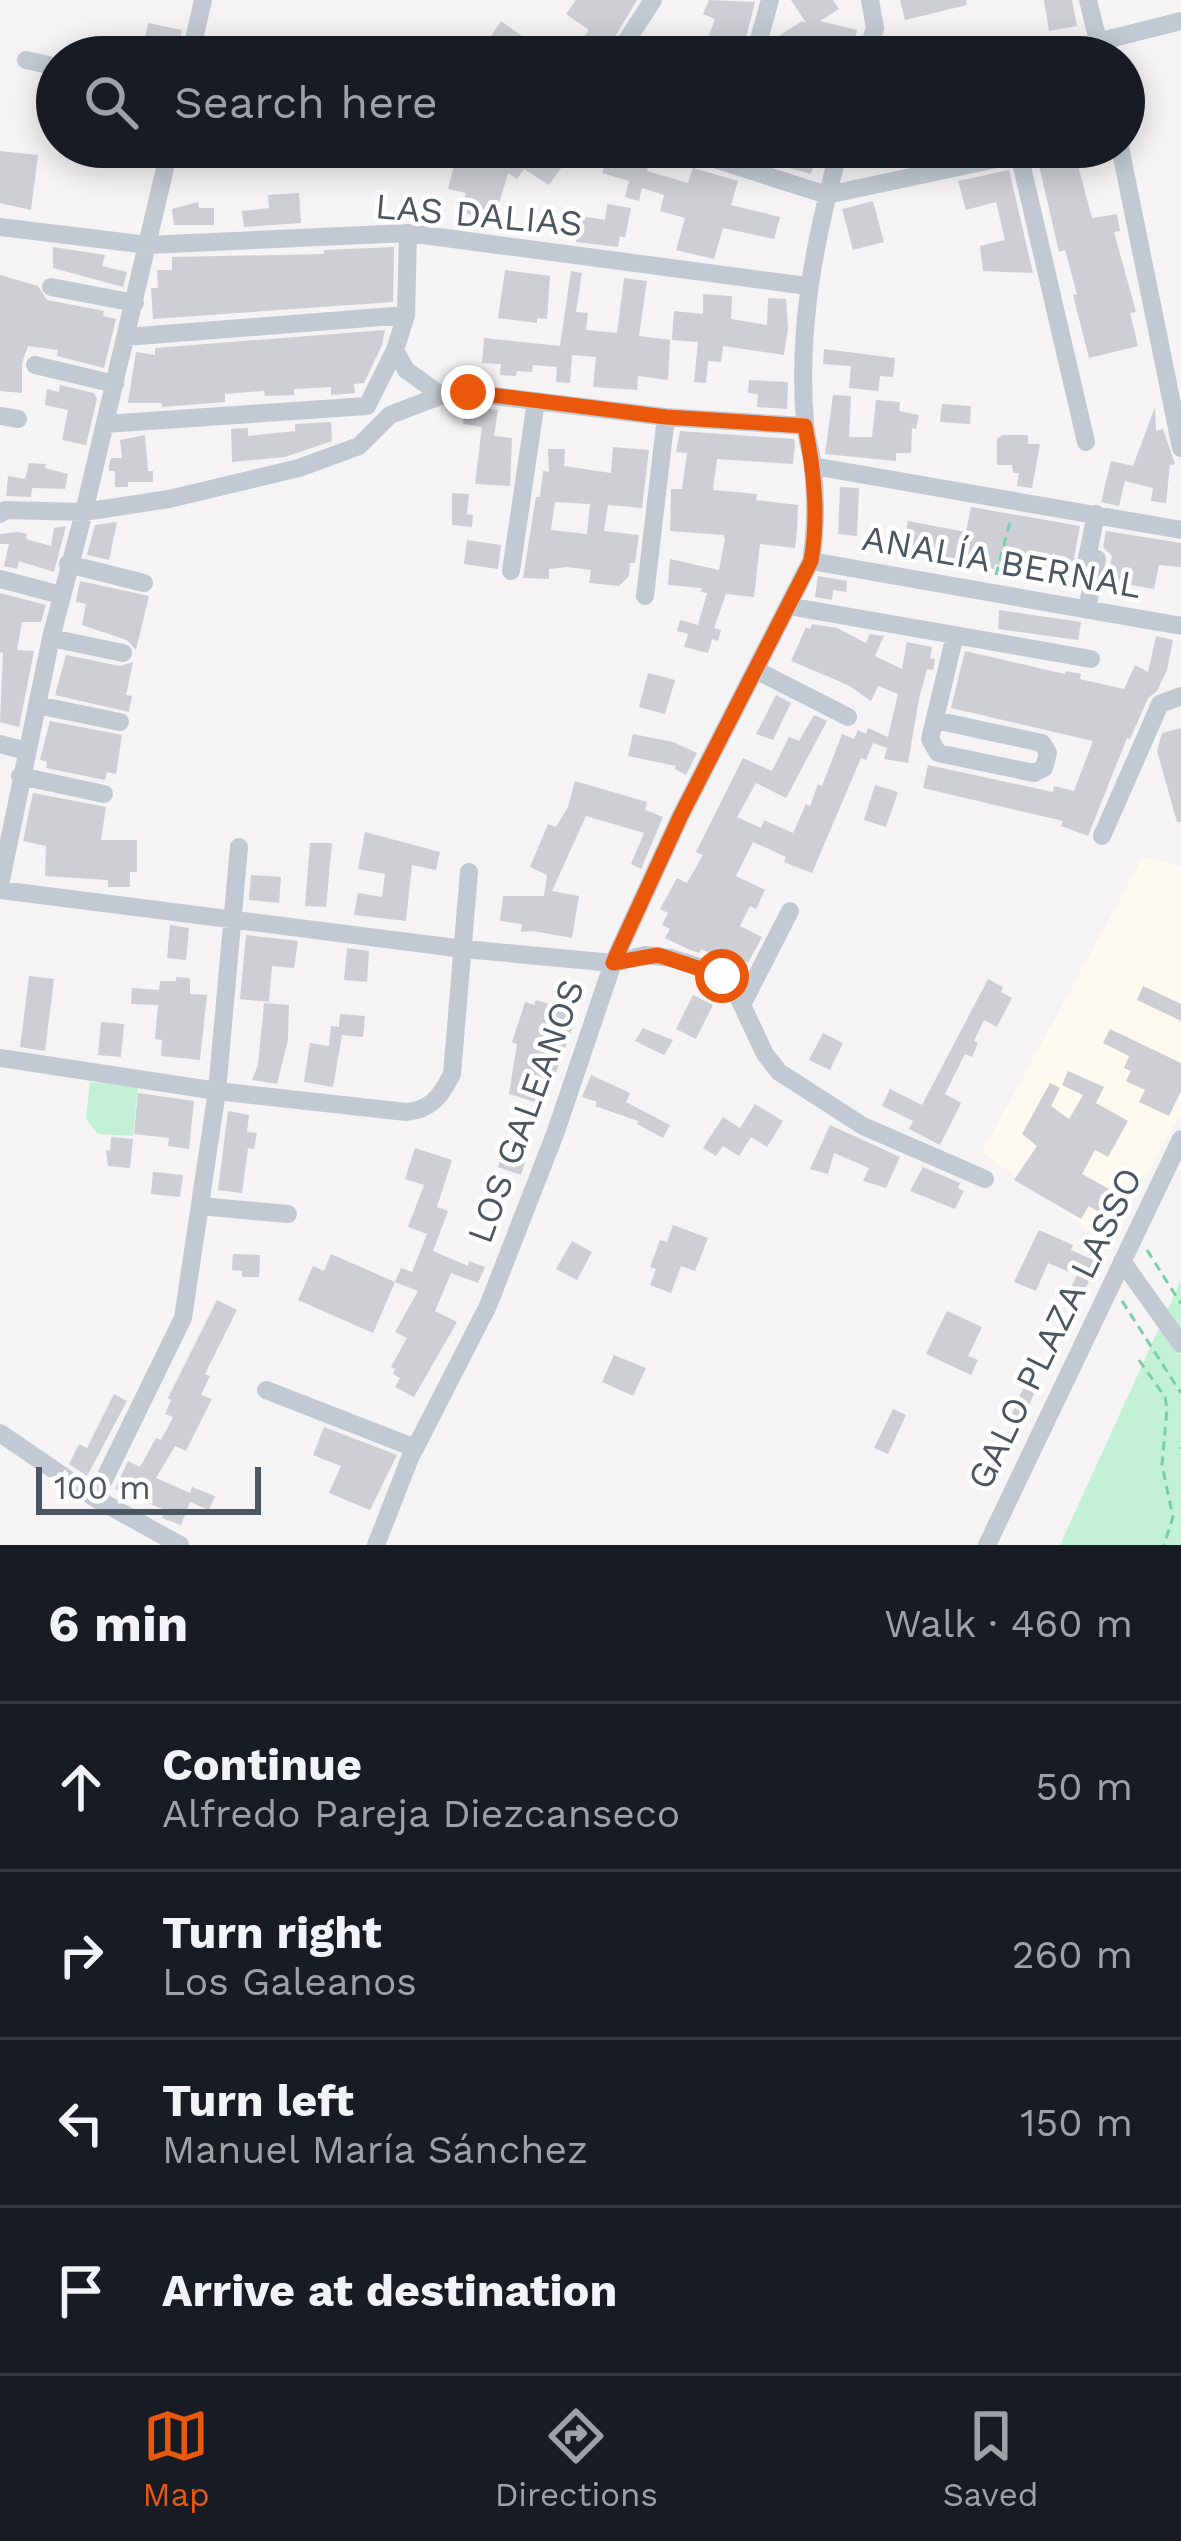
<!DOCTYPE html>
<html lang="en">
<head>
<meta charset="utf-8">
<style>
	body { margin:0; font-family:"Work Sans",sans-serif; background:#20242c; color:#f1f3f6 }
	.scale { position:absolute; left:36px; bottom:30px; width:225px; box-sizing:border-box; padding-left:12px; border:6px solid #4a5661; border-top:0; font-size:33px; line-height:42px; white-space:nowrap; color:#4a5661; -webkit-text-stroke:9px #fff; paint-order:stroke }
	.stop { position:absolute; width:36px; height:36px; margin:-27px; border:9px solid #ea580c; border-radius:50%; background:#fff }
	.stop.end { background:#ea580c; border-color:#fff; box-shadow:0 3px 12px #0008 }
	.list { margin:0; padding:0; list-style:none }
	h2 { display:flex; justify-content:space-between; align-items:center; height:156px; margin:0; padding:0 48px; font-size:51px }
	h2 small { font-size:39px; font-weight:400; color:#9ea1a6 }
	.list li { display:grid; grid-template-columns:78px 1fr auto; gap:36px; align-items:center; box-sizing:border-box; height:168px; padding:0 48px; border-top:3px solid #363941 }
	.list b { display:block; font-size:45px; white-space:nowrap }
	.list p { margin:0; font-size:39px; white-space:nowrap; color:#9ea1a6 }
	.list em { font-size:39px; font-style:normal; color:#9ea1a6 }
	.icon { flex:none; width:66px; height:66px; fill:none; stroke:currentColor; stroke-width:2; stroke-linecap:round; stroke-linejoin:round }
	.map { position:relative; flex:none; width:1181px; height:1545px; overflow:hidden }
	.search { position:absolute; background:#171b24; box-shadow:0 6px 30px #0003; left:36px; right:36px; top:36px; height:132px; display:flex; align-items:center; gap:30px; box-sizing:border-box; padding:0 42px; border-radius:66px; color:#9ea1a6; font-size:45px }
	.sheet { height:828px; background:#171b24 }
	nav { display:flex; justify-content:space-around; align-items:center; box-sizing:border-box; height:168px; border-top:3px solid #363941; background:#171b24; font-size:33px; color:#9ea1a6 }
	nav a { display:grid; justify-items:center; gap:6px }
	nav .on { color:#ea580c }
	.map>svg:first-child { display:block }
	.commercial { fill:#fdf9ef }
	.green { fill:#c3f1d5 }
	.building { fill:#cdcfd5; fill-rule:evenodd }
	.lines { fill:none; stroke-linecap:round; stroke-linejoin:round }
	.path { stroke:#7ad0a6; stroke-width:3; stroke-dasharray:9 6; stroke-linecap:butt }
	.minor { stroke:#c1cad2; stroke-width:18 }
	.route { stroke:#ea580c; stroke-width:15 }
	.labels { text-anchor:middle; stroke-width:9; stroke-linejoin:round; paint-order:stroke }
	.street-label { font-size:36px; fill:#4a5661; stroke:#fff }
</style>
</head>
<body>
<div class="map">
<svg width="1181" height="1545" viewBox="0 0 1181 1545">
	<rect width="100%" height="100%" fill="#f5f3f3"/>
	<path class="commercial" d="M1143,857L1181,866V1112L1109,1245L982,1152Z"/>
	<path class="green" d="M90,1082L138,1086L133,1136L98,1134L86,1119Z
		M1181,1280V1545H1060Z"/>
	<path class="building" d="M576,0H637L603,57H570L589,30L566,14Z
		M709,0L755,2L741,57H726L704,48L715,19L703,14Z
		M791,0H833L839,9L820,21L857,30L850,57H768L773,40L802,21L806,23Z
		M900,0H966L967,5L905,20Z
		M1044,0H1072L1077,26L1049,31Z
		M501,21L530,42L533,37L560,57H477Z
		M148,23L182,30L177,57H141Z
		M459,147H492L511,160L520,147H548L567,160L549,185L524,169L517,179L508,173L494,221L461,212L466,193L448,189Z
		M582,147H654L647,171L688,183L693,168L738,181L731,205L780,217L774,239L723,228L714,259L676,250L685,218L660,211L664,195L642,188L639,201L625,197L629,181L602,173L607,157Z
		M771,147H819L811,174L767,162Z
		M1056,147H1073L1092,218L1117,214L1120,231L1114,232L1136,312L1130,313L1138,346L1089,358L1073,295L1077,294L1065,250L1059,252L1036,152Z
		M0,151L38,155L31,210L0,203Z
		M1009,170L1033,273L983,271L980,246L1005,240L996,202L966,210L958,181Z
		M299,193L301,223L244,227L242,211L269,208L268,195Z
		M873,201L884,242L853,250L842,209Z
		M198,202L199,208H214V225H174L172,209Z
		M607,204L631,208L625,238L620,236L618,247L576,242L581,216L605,220Z
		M53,247L105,255L102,266L127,272L123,287L53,268Z
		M394,247L393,302L153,319L151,288H158L157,270H172V257L324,254V250Z
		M505,270L550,276L547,319L537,318V323L498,318Z
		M571,271L582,273L576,312L588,313L586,330L617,333L624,278L647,281L639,336L670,340L668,380L638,376L637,390L593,387L596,357L572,355L570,383L556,382L557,367L533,365L532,372L517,371L516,376L500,375L501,364L482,363L484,338L560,346Z
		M0,275L38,286L47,300L104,311L103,316L116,319L104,368L57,356L58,350L28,346L22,363V393L0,391Z
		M703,294L732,296L731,319L767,325L768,298L786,299L788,328L784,355L723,346L721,362L708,361L706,383L694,382L698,342L672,340L674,311L703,314Z
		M385,330L382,345L364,383L354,384L355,393L331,395V387L294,389V395L265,396L264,391L225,394V402L162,407V403H128L136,352L155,355V348Z
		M824,349L895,358L893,377L880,376L878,391L849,388L851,366L823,364Z
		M749,380L788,382L787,409L757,407L758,394L748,393Z
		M60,385L94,393L97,399L86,445L62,440L68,410L45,405L47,389L59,392Z
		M833,395L851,396L849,437H872L876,400L900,402L899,411L919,415L916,429L912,428L911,453H896V461L825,454Z
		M942,404L971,406L970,424L940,422Z
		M465,406L498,410L494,436L512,438L510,486L475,484L482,427L463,424Z
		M1155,407L1156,431L1163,429L1175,464L1170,465L1166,503L1151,501L1153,488L1125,481L1119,506L1101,502L1111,461L1133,466Z
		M331,422L332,441L285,457L232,462L231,429L248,428V436L295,431V424Z
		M680,431L794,439L795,445L793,464L717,459L713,490L757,494L756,500L798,505L797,529L795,548L760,544L754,597L726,594L714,628L721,630L718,641L712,639L708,653L684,647L688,634L677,631L680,620L698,625L707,593L701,592L702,588L668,585L670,559L719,570L725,539L724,535L670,531L671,489H682L687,453L676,452Z
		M145,435L148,471H153V482H128V487H115V471H109V465L111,458H122L120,440Z
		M1002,435H1028V444H1040L1032,488L1017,486L1019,473H1013L1012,465H997V439Z
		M613,447L649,450L642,508L608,505L604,531L639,535L635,563H630L629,576L619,586L589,583L591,570L567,567L549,569V579L523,578L536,497H540L543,471L549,472L548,449H565L564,466L611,473ZM555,502L590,504L587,534L551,530Z
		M29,463L46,464L45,468L68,474L65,489L32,488L31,497L6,496L8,476L25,479Z
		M840,487L859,488L857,536L838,534Z
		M452,493L469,494L467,514L473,515L472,527L452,525Z
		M971,507L1080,526L1074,557L1081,570L1078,584L1045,579L1046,570L1013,564L1012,567L995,564L994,569L902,553L908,521L966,532Z
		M117,522L109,560L87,555L95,525Z
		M66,526L54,572L19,561L17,569L4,566L9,544H0V534L18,532L27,534L26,539L51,546L54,528Z
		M1106,531L1181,543V567L1159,565L1154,589L1107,581L1112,556L1103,547Z
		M467,540L501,545L498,569L464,564Z
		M818,576L847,581L846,592L833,590L832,600L815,597Z
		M80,581L149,596L136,650L127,640L82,625L86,604L76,602Z
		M0,593L46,605L41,622H22L17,650L34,651L19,727L0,722L3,653L0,652Z
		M999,610L1081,622L1078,640L998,629Z
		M812,624L837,628L866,643L870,634L884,636L875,656L902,669L907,642L932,647L930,658L935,659L933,670L927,669L919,699L908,763L884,759L887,748L873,743L866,760L861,758L812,873L784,862L786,857L753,842L736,876L765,890L756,909L750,906L740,926L762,937L748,963L725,950L722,958L701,949L700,953L690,950L665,938L670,929L662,925L668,913L660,909L677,878L687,883L703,855L696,852L743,758L772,771L789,737L799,741L814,715L827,721L786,798L756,783L737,817L761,828L764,820L793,833L806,804L810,806L818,784L822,786L842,734L854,739L858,730L866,734L868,728L888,737L898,694L878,686L871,701L848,685L791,661L806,627L810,629Z
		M1156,636L1173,640L1167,670L1157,691L1148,698L1130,739L1127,738L1088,836L1061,826L1063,821L923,788L928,765L1053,792L1054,786L1074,791L1093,741L951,708L965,651L1065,674L1066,671L1081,674L1080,679L1124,689L1135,665L1148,672Z
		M66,655L120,666L133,662L126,695L132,696L129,712L55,695Z
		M648,673L675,680L665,714L639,707Z
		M776,695L791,703L773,740L756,734Z
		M50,721L122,735L116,774L107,772L105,780L46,768L47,762L40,760Z
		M1181,728V822H1177L1157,751L1162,733Z
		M633,734L673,742L697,753L686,775L675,769L676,766L628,756Z
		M575,781L647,802L645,810L663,817L641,869L631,864L644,833L586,816L552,891L579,896L572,938L533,931L521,932L522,924L500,921L503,896H544L547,875L530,867L548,824L556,827L568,807Z
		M875,785L898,792L886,827L864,820Z
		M33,793L106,807L101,840H137V872H130V887H108V880L45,876L46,846L23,841Z
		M365,832L440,852L436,870L412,865L406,921L354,915L358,893L382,897L385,874L358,869Z
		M310,843H332L326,907L305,906Z
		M251,875L281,877L279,903L249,900Z
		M170,925L189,928L186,960L167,958Z
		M246,935L298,941L294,968L272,966L269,1002L240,999Z
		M347,948L369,951L367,982L344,980Z
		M29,976L54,979L45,1051L20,1047Z
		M176,977L190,978V994L207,995L200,1060L161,1056L162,1040L155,1039L158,1005L131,1004L132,988L159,990L160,981H176Z
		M988,979L1003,987L1001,992L1012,998L997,1027L984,1020L974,1041L978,1043L972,1057L965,1054L945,1094L961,1103L940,1145L909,1129L913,1121L882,1106L890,1089L922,1105Z
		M1143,986L1181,1004V1021L1137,1000Z
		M693,995L713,1005L696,1039L676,1029Z
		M536,1000L569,1010L568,1016L576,1018L544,1105L509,1094L517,1044L512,1042L525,1002L534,1005Z
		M264,1003L289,1005L288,1040L277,1084L252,1080L258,1065Z
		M340,1014L365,1016L363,1037L342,1035L333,1087L304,1082L310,1043L329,1046L331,1026L339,1027Z
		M101,1022L124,1024L121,1057L98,1055Z
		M643,1028L673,1040L664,1055L635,1041Z
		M1110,1029L1181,1063V1091L1169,1116L1139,1102L1145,1090L1126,1081L1131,1071L1124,1068L1129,1056L1103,1043Z
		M823,1033L843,1043L830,1070L809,1060Z
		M1068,1071L1104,1087L1096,1103L1128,1121L1108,1157L1095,1150L1082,1174L1122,1196L1110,1219L1089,1206L1081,1219L1014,1180L1037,1146L1022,1134L1050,1083L1060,1088L1051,1106L1069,1119L1083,1095L1062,1085Z
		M591,1075L630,1093L626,1102L670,1125L663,1138L637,1124L638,1121L595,1106L597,1102L582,1097Z
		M138,1093L194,1101L189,1149L168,1146L169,1138L134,1134Z
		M755,1104L783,1121L767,1147L751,1137L739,1156L723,1146L716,1156L703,1148L723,1117L740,1128Z
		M228,1111L249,1115L247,1132L257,1133L254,1149L248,1148L242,1193L218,1190Z
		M830,1125L900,1157L886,1188L863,1181L869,1168L834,1153L828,1174L810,1169Z
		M111,1137L133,1139L130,1168L108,1166L106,1150L110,1151Z
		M519,1140L531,1144L521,1175L498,1167L505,1147L516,1151Z
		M415,1148L452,1160L437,1207L448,1211L433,1251L468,1266L469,1261L485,1267L478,1283L451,1273L435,1311L457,1322L414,1397L395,1387L400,1378L393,1374L395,1369L391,1367L407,1338L395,1332L418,1291L395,1282L401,1268L412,1272L427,1234L408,1227L424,1185L405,1179Z
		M923,1167L960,1183L958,1188L964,1191L955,1209L910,1191Z
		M153,1172L183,1175L180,1197L151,1194Z
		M673,1225L708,1238L695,1271L681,1266L671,1293L650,1285L656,1269L650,1267L660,1240L667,1242Z
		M1039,1230L1073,1245L1071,1250L1098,1262L1083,1294L1071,1288L1077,1275L1048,1263L1036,1291L1014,1282Z
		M572,1241L592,1252L577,1280L556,1269Z
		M233,1254L260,1255L259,1277H242V1271L232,1270Z
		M331,1254L395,1282L373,1333L298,1300L313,1266L324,1271Z
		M217,1300L237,1310L205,1374L210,1376L201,1395L212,1399L186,1451L175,1446L156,1478L190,1493L192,1487L215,1496L209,1510L190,1502L181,1525L162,1518L165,1510L115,1489L128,1461L140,1467L156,1438L161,1440L173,1417L165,1414L171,1400L168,1398Z
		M947,1311L982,1327L968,1356L978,1360L971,1375L926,1354Z
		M614,1355L646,1368L633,1396L602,1382Z
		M1027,1380L1038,1385L1023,1419L1012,1414Z
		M114,1394L127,1401L87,1476L69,1464L79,1444L87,1448Z
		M893,1409L906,1415L888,1454L874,1448Z
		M324,1427L397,1455L370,1510L329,1493L341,1466L313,1455Z"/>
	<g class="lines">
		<path class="path" d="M996,575L1011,518
			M1147,1250L1181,1304
			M1122,1301L1181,1393
			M1139,1360L1165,1397L1167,1409L1162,1465L1173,1517L1164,1545
			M1181,1447V1449"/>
		<path class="minor" d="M1088,0L1102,57
			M190,57L203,0
			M616,57L653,0
			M754,57L770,0
			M866,57L875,28L870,0
			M1038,57L1181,21
			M26,60L57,67
			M677,147L827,195L1019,154L1086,442
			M1120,147L1181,448
			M0,227L148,245L408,233L807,286
			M51,287L135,303
			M126,337L406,315
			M395,350L406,370L441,395
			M35,365L115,384
			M0,416L18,419
			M105,424L367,406L395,350L406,315L408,233
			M813,466L1181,530
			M0,514L5,510L84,512L169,499L299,468L359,446L390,415L453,391L666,417L805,426
			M811,561L1181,626
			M68,564L144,583
			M511,571L536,401
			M0,579L61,595
			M645,596L666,417
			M788,606L1091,659
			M1087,609L1097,559L1087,558L1096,514
			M51,638L123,653
			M756,670L848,717
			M37,705L120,722
			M935,720L1042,743L1048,753L1044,768L1034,773L938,753L930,739L955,635
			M0,744L26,751
			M20,776L104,794
			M1102,836L1160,704L1181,696
			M0,885L51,638L84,512L170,147
			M0,890L464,949L613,963L645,955L671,958L709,970L733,986L765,1054L779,1072L863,1126L985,1179
			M743,1003L790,911
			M0,1058L217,1091L406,1112C431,1110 441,1096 452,1074L469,872
			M200,1206L288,1214
			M1122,1261L1181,1344
			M266,1390L415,1448
			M0,1433L95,1498L180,1545
			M95,1498L183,1318L217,1091L239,847
			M376,1545L410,1458L488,1306L555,1134L613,963L681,815L811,561C816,531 816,499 813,468C812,453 806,438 805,423C797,327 815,239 840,147
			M987,1545L1181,1139"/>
	</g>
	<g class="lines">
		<path class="route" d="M468,392L666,417L805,426C814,471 819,516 811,561L681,815L613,963L658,955L722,976"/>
	</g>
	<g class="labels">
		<g class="street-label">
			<text transform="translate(479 214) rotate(5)" y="13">LAS DALIAS</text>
			<text transform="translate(1002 561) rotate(10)" y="13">ANALÍA BERNAL</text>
			<text transform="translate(525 1111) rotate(-70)" y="13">LOS GALEANOS</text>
			<text transform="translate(1054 1328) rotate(-64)" y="13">GALO PLAZA LASSO</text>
		</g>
	</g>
</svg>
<div class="scale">100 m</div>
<div class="stop" style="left:722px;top:976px"></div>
<div class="stop end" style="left:468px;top:392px"></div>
<div class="search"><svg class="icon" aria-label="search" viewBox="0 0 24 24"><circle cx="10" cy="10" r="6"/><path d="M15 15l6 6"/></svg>Search here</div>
</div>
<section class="sheet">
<h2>6 min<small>Walk · 460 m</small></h2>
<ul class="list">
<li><svg class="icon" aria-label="ahead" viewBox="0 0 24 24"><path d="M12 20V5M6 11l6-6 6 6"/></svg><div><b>Continue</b><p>Alfredo Pareja Diezcanseco</p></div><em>50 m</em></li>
<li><svg class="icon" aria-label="right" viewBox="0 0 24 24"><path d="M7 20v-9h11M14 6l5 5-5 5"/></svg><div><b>Turn right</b><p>Los Galeanos</p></div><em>260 m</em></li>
<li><svg class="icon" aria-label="left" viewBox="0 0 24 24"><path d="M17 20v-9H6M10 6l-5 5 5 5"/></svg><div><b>Turn left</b><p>Manuel María Sánchez</p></div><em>150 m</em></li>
<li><svg class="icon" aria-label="arrive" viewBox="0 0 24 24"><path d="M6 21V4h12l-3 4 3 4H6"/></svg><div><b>Arrive at destination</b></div></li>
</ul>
</section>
<nav>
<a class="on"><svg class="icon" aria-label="map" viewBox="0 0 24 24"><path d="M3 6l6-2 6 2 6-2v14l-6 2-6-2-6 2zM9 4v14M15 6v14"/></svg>Map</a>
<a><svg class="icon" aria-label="directions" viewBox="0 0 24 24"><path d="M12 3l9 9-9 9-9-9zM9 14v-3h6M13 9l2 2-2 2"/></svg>Directions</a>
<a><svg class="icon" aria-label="saved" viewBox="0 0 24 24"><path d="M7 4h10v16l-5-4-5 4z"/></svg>Saved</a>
</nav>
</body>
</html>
